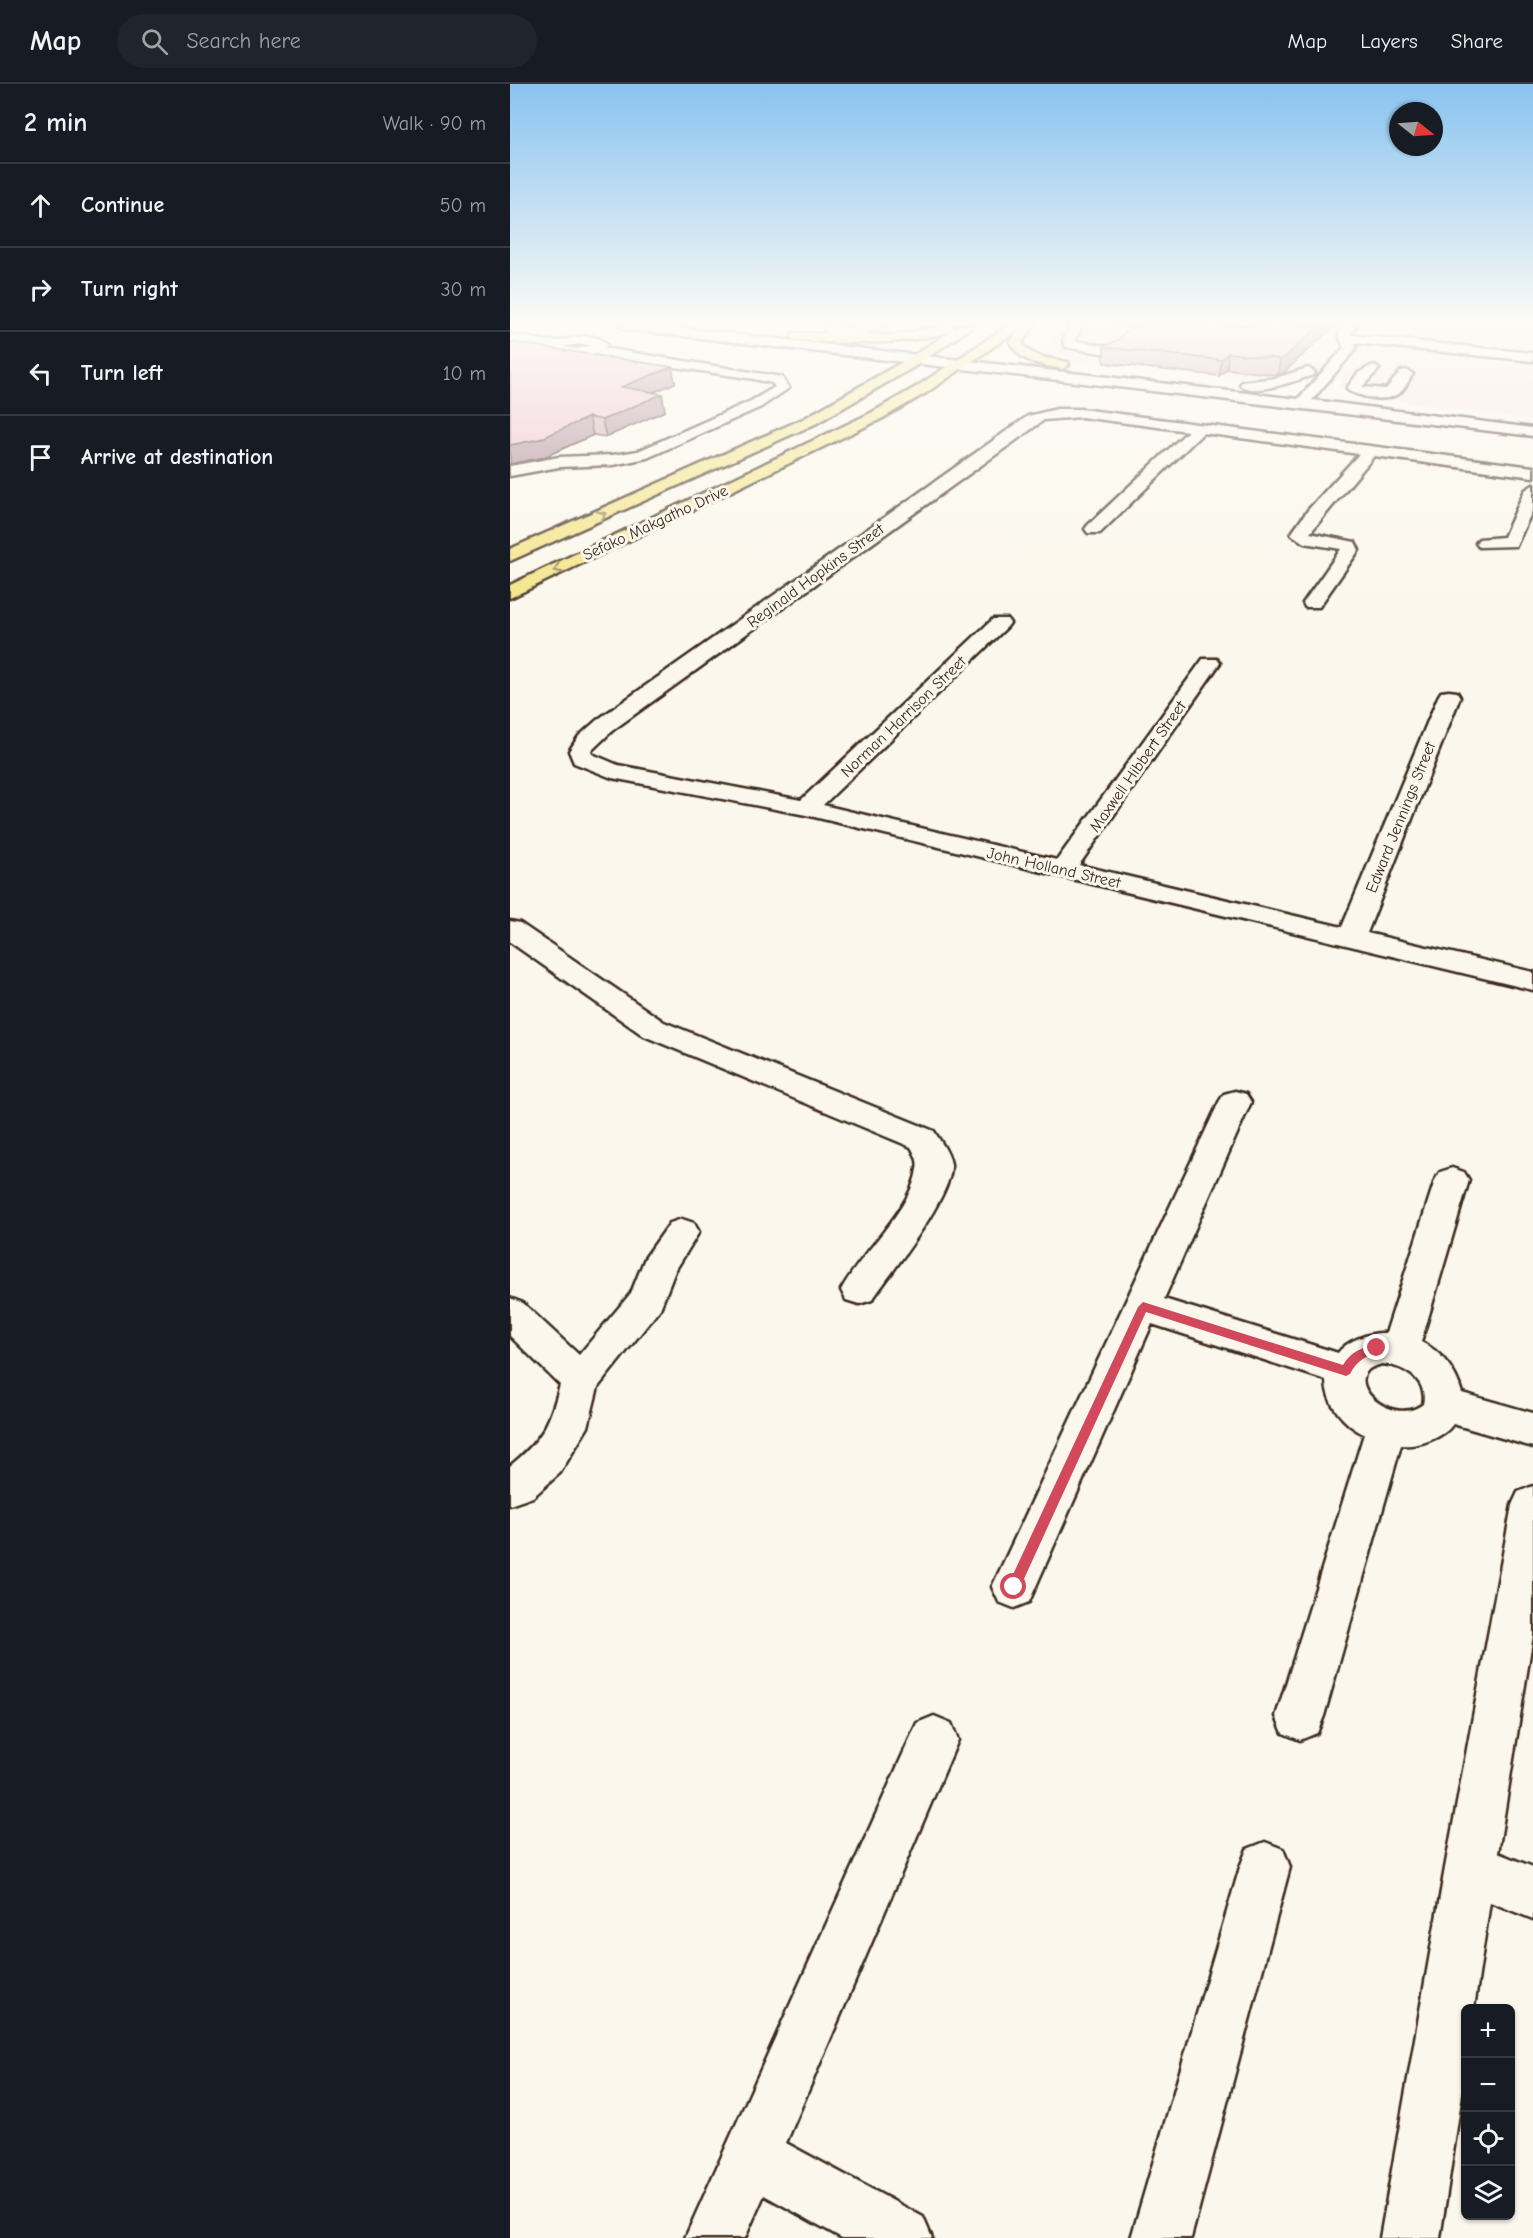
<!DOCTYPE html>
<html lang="en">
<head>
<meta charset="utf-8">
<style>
	body { margin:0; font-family:"Comic Neue",sans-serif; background:#20242c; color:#f1f3f6 }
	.controls { position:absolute; right:18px; bottom:18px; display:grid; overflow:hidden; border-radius:9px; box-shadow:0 2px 4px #0004 }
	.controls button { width:54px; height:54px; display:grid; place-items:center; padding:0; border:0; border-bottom:2px solid #363941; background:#171b24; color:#f1f3f6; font:30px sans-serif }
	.compass { position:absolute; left:879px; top:18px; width:54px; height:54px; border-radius:50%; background:#171b24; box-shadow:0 2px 4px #0004; rotate:107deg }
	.stop { position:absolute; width:18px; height:18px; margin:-14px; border:4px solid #d1495b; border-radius:50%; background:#fff }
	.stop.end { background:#d1495b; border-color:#fff; box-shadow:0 2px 6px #0008 }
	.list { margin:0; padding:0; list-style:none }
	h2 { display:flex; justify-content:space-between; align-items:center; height:78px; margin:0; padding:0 24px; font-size:26px }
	h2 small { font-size:20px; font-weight:400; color:#9ea1a6 }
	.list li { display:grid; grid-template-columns:39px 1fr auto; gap:18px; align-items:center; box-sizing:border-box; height:84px; padding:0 24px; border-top:2px solid #363941 }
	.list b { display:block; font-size:22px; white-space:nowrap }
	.list em { font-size:20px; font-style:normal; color:#9ea1a6 }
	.icon { flex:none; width:33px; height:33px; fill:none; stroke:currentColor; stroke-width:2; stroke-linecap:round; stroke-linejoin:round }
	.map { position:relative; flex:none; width:1023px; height:2154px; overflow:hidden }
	header { display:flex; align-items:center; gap:36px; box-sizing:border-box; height:84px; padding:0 30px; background:#171b24; border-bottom:2px solid #363941 }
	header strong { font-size:28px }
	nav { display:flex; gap:33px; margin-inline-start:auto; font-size:21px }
	.search { width:420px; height:54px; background:#20242c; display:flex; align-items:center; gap:15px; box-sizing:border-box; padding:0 21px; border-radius:33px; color:#9ea1a6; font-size:22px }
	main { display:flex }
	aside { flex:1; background:#171b24 }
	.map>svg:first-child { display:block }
	.built { fill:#f7e4e2 }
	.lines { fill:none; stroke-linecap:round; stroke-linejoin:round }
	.minor-casing { stroke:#3b2a1e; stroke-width:5 }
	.major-casing { stroke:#3b2a1e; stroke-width:5 }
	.minor { fill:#fbf7ec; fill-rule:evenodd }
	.major { fill:#f4e382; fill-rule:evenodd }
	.wall { fill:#cc9daf; stroke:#3b2a1e; stroke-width:1.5 }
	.shaded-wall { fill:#a67f8e; stroke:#3b2a1e; stroke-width:1.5 }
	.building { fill:#edb6cb; stroke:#3b2a1e; stroke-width:1.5 }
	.oneway { stroke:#988650 }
	.route { fill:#d1495b }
	.labels { text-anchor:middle; stroke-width:6; stroke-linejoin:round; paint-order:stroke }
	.far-street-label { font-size:16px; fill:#3b2a1e; stroke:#fbf7ec }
</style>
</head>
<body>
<header>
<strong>Map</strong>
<div class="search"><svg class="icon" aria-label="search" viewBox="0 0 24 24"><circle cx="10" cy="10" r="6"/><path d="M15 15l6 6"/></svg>Search here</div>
<nav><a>Map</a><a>Layers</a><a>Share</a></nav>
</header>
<main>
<aside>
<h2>2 min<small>Walk · 90 m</small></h2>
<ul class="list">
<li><svg class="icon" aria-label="ahead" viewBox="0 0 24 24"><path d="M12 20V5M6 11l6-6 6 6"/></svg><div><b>Continue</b></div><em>50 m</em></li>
<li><svg class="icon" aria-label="right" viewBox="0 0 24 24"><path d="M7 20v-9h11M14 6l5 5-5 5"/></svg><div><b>Turn right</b></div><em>30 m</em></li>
<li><svg class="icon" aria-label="left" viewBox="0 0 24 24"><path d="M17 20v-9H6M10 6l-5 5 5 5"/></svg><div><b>Turn left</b></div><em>10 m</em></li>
<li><svg class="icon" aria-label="arrive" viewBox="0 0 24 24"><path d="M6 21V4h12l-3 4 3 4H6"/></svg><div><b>Arrive at destination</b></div></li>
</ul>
</aside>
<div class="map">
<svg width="1023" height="2154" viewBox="0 0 1023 2154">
	<rect width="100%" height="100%" fill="#fbf7ec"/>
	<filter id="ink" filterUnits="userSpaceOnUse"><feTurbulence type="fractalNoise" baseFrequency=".0167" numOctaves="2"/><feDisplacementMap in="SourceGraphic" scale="12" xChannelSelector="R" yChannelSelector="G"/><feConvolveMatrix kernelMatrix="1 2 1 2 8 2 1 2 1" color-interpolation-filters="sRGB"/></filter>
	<g filter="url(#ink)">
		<path class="built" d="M547,241H1023V336L844,311L827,303L832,296L774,289L771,292L733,296L555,277L537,271Z"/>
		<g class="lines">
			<defs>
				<path id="minor" d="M108,241H147L788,315L834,264C830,253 826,250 835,241H846L841,251L1023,269V277L844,259L846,264L844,267L802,316L1023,344V352L114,245Z
					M317,241L346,244L357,241H378L346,252L317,250L314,245Z
					M560,241H572L565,257L603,263L609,267L603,271L556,263L553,257Z
					M0,250C14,252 29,257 43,257C61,257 82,244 97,261L94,264L272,293L279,304L251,323L137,374L103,381L49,383L0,392V382L49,373L103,371L128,367L241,317L265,303L262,299L244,295L80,270L54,271L38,264L0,258ZM69,260L82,261L67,265L53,263Z
					M863,281L869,285L852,303L876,305L891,287L896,286L903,290C898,296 895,306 888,310C874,319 853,313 839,307L837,304L848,289Z
					M798,284L805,288L803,291C787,296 743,313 730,301L732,298L766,294Z
					M547,325H571L1023,383V393L864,372L800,449L845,458L849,466L809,523H795L793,519L831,465L794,459L781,450L798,426L849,370L693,349L590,449H578L575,445L578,441L678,347L571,333L534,336L103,646L81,667L82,670L108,681L291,716L483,535H497L500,539L497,543L313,721L547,776L693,575H707L710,579L569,781L832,843L928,613L931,608L939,607L947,608L950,613L857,849L1023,888V906L296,731L102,694L64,679L59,667L69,652L87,636L518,332Z
					M1023,401V425L1006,462L969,463L966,459L969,455L994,453L1015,406Z
					M0,837L10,839L154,938L424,1047C430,1057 439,1068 441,1080C444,1110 380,1190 362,1216L349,1220L336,1216L331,1206C350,1170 402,1125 407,1085C409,1077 405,1070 401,1063L134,952L0,858Z
					M725,1007L736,1010L741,1018L654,1215L828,1269C837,1256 861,1248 876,1249L925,1096L930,1088L942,1084L954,1088L959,1096L911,1258C932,1268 946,1287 952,1309L1023,1329V1363L943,1340C934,1354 907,1363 891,1361L814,1632L807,1649L790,1656L773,1649L766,1632L854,1350C834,1341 816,1319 816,1296L642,1240L519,1518L504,1524L489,1518L482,1503L709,1018L714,1010ZM871,1280C892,1281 919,1295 913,1320C885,1342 839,1305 858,1286C861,1283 867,1282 871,1280Z
					M172,1135L184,1139L189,1148L165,1187L150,1225L88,1303L78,1343L50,1389L23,1413L0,1421V1382C33,1355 39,1341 50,1301L0,1252V1214L13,1219L69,1271L121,1209L135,1174L160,1139Z
					M1023,1402V1551L988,1769L1023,1783V1835L980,1818L964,1924H956V1984L930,2154H870L935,1784L1002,1421L1008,1408Z
					M424,1632L441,1639L448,1656L276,2059L413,2133L422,2154H332L254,2111L235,2154H175L407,1639Z
					M755,1758L773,1765L780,1783L681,2154H621L730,1783L737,1765Z"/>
				<path id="major" d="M436,241H443L444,245L451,241H465L404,283L305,340L0,477V465L295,334L394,277L442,247C390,262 339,260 286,256L282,255V249L383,251Z
					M499,241H525L512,258C521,275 541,274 558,278L559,281L553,285C532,281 510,279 500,258L511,244L416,309L371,335L0,514V501L361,329L406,303Z"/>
			</defs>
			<use href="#minor" class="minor-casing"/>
			<use href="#major" class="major-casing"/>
			<use href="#minor" class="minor"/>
			<use href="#major" class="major"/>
		</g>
		<path class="wall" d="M593,241H825L773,289L768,291L717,285L709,292L594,279V263L610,255L622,243Z
			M162,283L165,299L142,309L155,327L96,353L83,351L34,373L0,380Z"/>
		<path class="shaded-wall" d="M810,241H825L773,289L768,291L770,275Z
			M718,269L717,285L709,292L711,276Z
			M162,283L165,299L114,320L111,303Z
			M152,310L155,327L96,353L92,336Z
			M79,333L83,351L34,373L0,380V361Z"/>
		<path class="building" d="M625,241H810L775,273L770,275L718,269L711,276L594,263L610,255L612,251Z
			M0,258L162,283L111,303L152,310L92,336L79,333L30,355L0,361Z"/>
		<defs><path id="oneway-chevron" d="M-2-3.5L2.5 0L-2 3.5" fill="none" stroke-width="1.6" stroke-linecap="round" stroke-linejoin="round" transform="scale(1.5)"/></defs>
		<g class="oneway">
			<use href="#oneway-chevron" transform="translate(92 431) rotate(-24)"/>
			<use href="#oneway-chevron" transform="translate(48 485) rotate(155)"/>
		</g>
	</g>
	<linearGradient id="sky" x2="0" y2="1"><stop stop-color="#89c3f0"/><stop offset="0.44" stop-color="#fdfbf6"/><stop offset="1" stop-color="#fdfbf6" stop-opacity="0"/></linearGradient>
	<rect width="1023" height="543" fill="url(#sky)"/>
	<path class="route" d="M633,1218L833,1281C841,1267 852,1264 867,1260L873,1264L871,1267C856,1272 847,1276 840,1290L836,1292L636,1228L508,1508H499L497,1503L499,1499L628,1223Z"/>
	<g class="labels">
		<g class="far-street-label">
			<text transform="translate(145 438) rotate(-25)" y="6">Sefako Makgatho Drive</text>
			<text transform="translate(305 491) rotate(-36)" y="6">Reginald Hopkins Street</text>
			<text transform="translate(393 632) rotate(-44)" y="6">Norman Harrison Street</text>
			<text transform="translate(627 682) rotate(-55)" y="6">Maxwell Hibbert Street</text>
			<text transform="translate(890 733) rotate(-68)" y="6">Edward Jennings Street</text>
			<text transform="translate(544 783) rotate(13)" y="6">John Holland Street</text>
		</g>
	</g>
</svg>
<div class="controls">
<button>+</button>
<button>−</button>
<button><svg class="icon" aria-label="locate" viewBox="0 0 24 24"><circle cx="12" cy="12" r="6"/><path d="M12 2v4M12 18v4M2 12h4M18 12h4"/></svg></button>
<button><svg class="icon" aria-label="layers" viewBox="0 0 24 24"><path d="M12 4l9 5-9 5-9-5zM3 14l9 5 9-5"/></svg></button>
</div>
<svg class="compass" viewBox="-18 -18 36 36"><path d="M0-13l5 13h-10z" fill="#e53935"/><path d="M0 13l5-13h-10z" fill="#9ea1a6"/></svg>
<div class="stop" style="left:504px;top:1503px"></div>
<div class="stop end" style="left:867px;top:1264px"></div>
</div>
</main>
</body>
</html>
